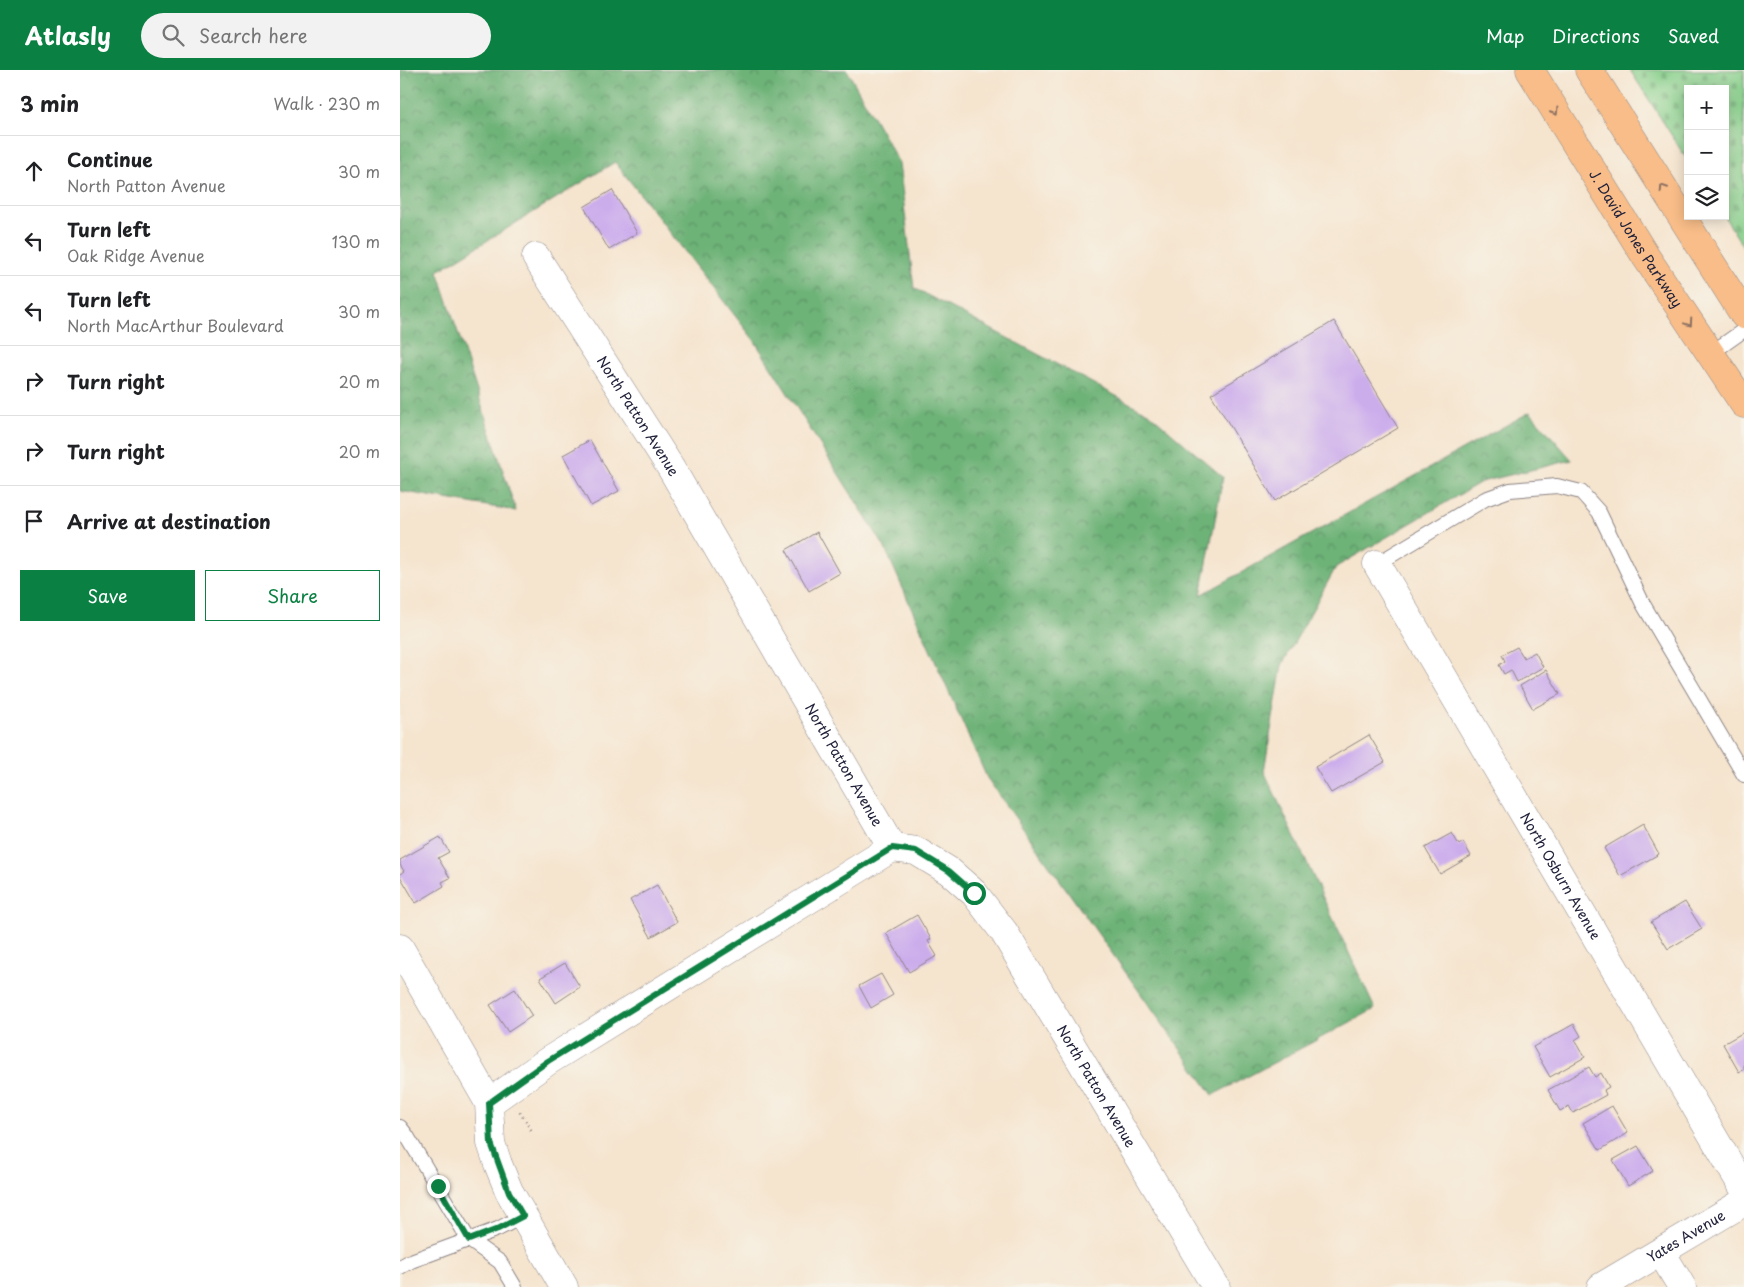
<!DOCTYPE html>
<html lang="en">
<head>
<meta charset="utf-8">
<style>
	body { margin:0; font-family:"Playpen Sans",sans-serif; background:#f2f2f2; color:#202124 }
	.controls { position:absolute; right:15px; top:15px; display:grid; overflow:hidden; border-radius:0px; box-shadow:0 2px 12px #0003 }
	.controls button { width:45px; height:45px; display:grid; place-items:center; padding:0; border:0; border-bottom:1px solid #e0e0e0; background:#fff; color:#202124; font:25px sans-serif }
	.stop { position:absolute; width:15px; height:15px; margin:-11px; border:4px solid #0b8043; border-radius:50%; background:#fff }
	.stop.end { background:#0b8043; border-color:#fff; box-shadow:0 1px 5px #0008 }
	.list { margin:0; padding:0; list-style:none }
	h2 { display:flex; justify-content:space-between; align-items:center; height:65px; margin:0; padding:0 20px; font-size:21px }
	h2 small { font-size:16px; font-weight:400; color:#757577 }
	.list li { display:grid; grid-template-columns:32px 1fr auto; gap:15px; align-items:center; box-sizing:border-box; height:70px; padding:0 20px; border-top:1px solid #e0e0e0 }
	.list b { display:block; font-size:19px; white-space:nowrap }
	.list p { margin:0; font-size:16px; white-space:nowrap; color:#757577 }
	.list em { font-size:16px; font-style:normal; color:#757577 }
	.actions { display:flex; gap:10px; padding:15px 20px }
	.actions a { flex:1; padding:11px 0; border:1px solid #0b8043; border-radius:0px; text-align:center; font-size:18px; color:#0b8043 }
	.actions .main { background:#0b8043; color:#fff }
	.icon { flex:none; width:28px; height:28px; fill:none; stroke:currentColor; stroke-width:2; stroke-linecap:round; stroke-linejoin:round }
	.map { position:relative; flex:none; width:1344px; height:1217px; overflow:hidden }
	header { display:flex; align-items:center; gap:30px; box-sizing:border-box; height:70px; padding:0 25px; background:#0b8043; color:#fff }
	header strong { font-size:24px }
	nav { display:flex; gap:28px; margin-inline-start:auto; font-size:18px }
	.search { width:350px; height:45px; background:#f2f2f2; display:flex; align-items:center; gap:12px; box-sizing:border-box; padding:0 18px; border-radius:28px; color:#757577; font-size:19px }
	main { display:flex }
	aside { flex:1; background:#fff }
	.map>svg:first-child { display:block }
	.forest { fill:url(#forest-crowns); stroke:#486a59 }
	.cemetery { fill:url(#cemetery-stones); stroke:#547863 }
	.building { fill:#ccadec }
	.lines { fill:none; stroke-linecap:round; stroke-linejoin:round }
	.lane-casing { stroke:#8c8384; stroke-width:16 }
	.street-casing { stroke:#8c8384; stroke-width:29 }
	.primary-casing { stroke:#8c8384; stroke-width:29 }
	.path { stroke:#8c8384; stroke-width:3; stroke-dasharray:1 4; stroke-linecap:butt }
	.lane { stroke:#fff; stroke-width:14 }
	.street { stroke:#fff; stroke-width:28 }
	.primary { stroke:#f8bd88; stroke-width:28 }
	.oneway { stroke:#8d7062 }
	.route { stroke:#0b8043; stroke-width:6 }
	.labels { text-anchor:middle; stroke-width:4.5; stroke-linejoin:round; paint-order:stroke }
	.street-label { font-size:14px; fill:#22223b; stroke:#f7f3e8 }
</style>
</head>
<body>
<header>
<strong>Atlasly</strong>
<div class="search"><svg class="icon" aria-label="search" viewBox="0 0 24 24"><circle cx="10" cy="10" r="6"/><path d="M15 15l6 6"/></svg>Search here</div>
<nav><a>Map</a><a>Directions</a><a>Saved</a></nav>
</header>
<main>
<aside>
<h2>3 min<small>Walk · 230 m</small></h2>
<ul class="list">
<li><svg class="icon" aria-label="ahead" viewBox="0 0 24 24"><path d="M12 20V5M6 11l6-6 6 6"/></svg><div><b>Continue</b><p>North Patton Avenue</p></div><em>30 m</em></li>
<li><svg class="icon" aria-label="left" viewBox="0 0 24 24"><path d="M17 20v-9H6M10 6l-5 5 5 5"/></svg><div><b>Turn left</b><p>Oak Ridge Avenue</p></div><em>130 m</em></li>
<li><svg class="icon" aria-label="left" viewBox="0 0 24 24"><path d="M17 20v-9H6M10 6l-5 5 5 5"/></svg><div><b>Turn left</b><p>North MacArthur Boulevard</p></div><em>30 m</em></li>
<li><svg class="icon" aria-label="right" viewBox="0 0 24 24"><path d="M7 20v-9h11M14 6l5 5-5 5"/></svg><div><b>Turn right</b></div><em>20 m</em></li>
<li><svg class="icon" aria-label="right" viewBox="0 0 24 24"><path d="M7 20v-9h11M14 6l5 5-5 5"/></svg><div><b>Turn right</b></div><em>20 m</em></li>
<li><svg class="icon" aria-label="arrive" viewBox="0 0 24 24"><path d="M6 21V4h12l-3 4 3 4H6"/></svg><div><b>Arrive at destination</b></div></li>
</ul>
<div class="actions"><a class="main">Save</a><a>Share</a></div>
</aside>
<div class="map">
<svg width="1344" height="1217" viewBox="0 0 1344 1217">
	<defs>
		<pattern id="forest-crowns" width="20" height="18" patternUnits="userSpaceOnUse" patternTransform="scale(1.25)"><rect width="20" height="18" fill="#6db277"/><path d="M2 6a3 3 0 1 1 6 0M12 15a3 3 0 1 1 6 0" fill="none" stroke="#599063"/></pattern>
		<pattern id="cemetery-stones" width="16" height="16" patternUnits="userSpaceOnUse" patternTransform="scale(1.25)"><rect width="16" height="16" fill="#87cf8b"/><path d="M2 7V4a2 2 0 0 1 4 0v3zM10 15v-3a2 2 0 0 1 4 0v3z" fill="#74b179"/></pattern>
	</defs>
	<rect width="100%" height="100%" fill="#f7f3e8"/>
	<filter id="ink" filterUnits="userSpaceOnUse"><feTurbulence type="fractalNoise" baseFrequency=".02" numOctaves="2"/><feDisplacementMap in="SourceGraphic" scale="10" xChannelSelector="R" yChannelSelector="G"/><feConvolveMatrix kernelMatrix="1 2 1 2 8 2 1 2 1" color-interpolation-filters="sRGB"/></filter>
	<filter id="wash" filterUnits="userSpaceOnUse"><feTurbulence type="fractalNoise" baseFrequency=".0096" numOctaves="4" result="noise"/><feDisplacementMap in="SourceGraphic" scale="20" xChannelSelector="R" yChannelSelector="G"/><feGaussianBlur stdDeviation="1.12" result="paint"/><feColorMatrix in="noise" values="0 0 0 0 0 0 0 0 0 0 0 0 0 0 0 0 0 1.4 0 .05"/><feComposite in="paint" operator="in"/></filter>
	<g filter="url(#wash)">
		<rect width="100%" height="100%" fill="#f5e4ce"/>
		<path class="forest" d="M0,0H447L499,93L514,218L750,344L823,407L801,525L1130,342L1172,390L1081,412L936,497L882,595L864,701L975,939L813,1025L587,708L484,476L354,270L215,92L38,201L116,441L0,421Z"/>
		<path class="cemetery" d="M1230,0H1344V178L1324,146H1325V19H1288V91Z"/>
		<g id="blocks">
			<path class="building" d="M212,120L237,163L209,180L184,137Z
				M934,251L998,358L875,431L811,324Z
				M190,370L219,421L191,436L163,385Z
				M417,462L440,503L409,521L386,480Z
				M1117,577L1124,588L1135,582L1143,597L1117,612L1111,600L1104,604L1099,595L1105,591L1102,585Z
				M1146,600L1160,624L1133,639L1120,616Z
				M969,665L985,692L931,723L915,697Z
				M1243,755L1259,784L1220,806L1204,778Z
				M1052,763L1059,775L1063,772L1071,786L1040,804L1025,778Z
				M40,767L49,782L38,788L50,808L42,812L44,816L16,833L0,806V804L4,801L0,795V790Z
				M257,815L277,852L251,867L230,830Z
				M1285,832L1302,859L1268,879L1251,852Z
				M517,845L531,869L528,871L537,886L509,902L486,863Z
				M165,893L180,917L156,933L140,908Z
				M481,904L493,925L471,938L459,916Z
				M115,919L132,946L108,962L90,935Z
				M1174,954L1181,966L1175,970L1185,987L1150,1007L1133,977Z
				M1344,962V999L1339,1002L1323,974Z
				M1189,997L1195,1007L1201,1003L1209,1017L1204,1020L1206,1025L1173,1043L1169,1036L1160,1041L1148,1020Z
				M1212,1036L1228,1063L1200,1080L1183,1053Z
				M1238,1076L1253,1101L1228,1116L1213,1090Z"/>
		</g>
	</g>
	<g filter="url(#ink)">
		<use href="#blocks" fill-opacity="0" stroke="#8c8384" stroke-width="1"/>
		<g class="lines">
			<defs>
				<path id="lane" d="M1310,284L1344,260
					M977,494L1085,429L1110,420L1157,416L1181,422L1199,442L1243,534L1344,705
					M0,1057L7,1066L69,1170L100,1192L115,1217
					M0,1197L11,1191L98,1159L123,1146"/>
				<g id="street">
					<path id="s1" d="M136,187L271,398L492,778L516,781L549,801L574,823L604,862L816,1217"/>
					<path id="s2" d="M977,494L1344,1119"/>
					<path d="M0,878L89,1033L91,1073L98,1094L109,1121L164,1217"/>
					<path d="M89,1033L148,991L492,778"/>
					<path d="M1261,1182L1282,1217"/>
					<path id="s3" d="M1201,1217L1344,1132"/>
				</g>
				<g id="primary">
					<path id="s4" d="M1130,0L1246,187L1344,334"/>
					<path d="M1189,0L1344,245"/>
				</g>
			</defs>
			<use href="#lane" class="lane-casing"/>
			<use href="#street" class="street-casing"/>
			<use href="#primary" class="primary-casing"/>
			<path class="path" d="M120,1042L131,1060"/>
			<use href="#lane" class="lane"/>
			<use href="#street" class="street"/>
			<use href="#primary" class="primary"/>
		</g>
		<defs><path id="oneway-chevron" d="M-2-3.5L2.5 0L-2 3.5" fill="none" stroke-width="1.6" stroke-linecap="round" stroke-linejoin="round" transform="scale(1.25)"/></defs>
		<g class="oneway">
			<use href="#oneway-chevron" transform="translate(1155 42) rotate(58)"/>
			<use href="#oneway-chevron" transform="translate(1263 118) rotate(-123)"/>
			<use href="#oneway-chevron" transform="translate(1289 253) rotate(56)"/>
		</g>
	</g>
	<g class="lines" filter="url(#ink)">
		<path class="route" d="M38,1116L69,1170L98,1159L123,1146L109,1122L91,1073L89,1033L148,991L492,778L516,781L549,801L574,823"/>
	</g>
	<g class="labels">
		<g class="street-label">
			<text dy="5" stroke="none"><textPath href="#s4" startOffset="199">J. David Jones Parkway</textPath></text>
			<text dy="5" stroke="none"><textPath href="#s1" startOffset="189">North Patton Avenue</textPath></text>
			<text dy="5" stroke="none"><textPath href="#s1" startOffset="594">North Patton Avenue</textPath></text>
			<text dy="5" stroke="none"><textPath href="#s2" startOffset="362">North Osburn Avenue</textPath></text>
			<text dy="5" stroke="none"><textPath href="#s1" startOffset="1015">North Patton Avenue</textPath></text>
			<text dy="5" stroke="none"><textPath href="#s3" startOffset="99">Yates Avenue</textPath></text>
		</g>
	</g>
</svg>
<div class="controls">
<button>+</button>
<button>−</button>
<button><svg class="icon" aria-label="layers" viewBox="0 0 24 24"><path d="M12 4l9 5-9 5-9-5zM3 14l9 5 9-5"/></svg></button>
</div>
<div class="stop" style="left:574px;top:823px"></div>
<div class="stop end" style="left:38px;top:1116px"></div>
</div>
</main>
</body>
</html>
